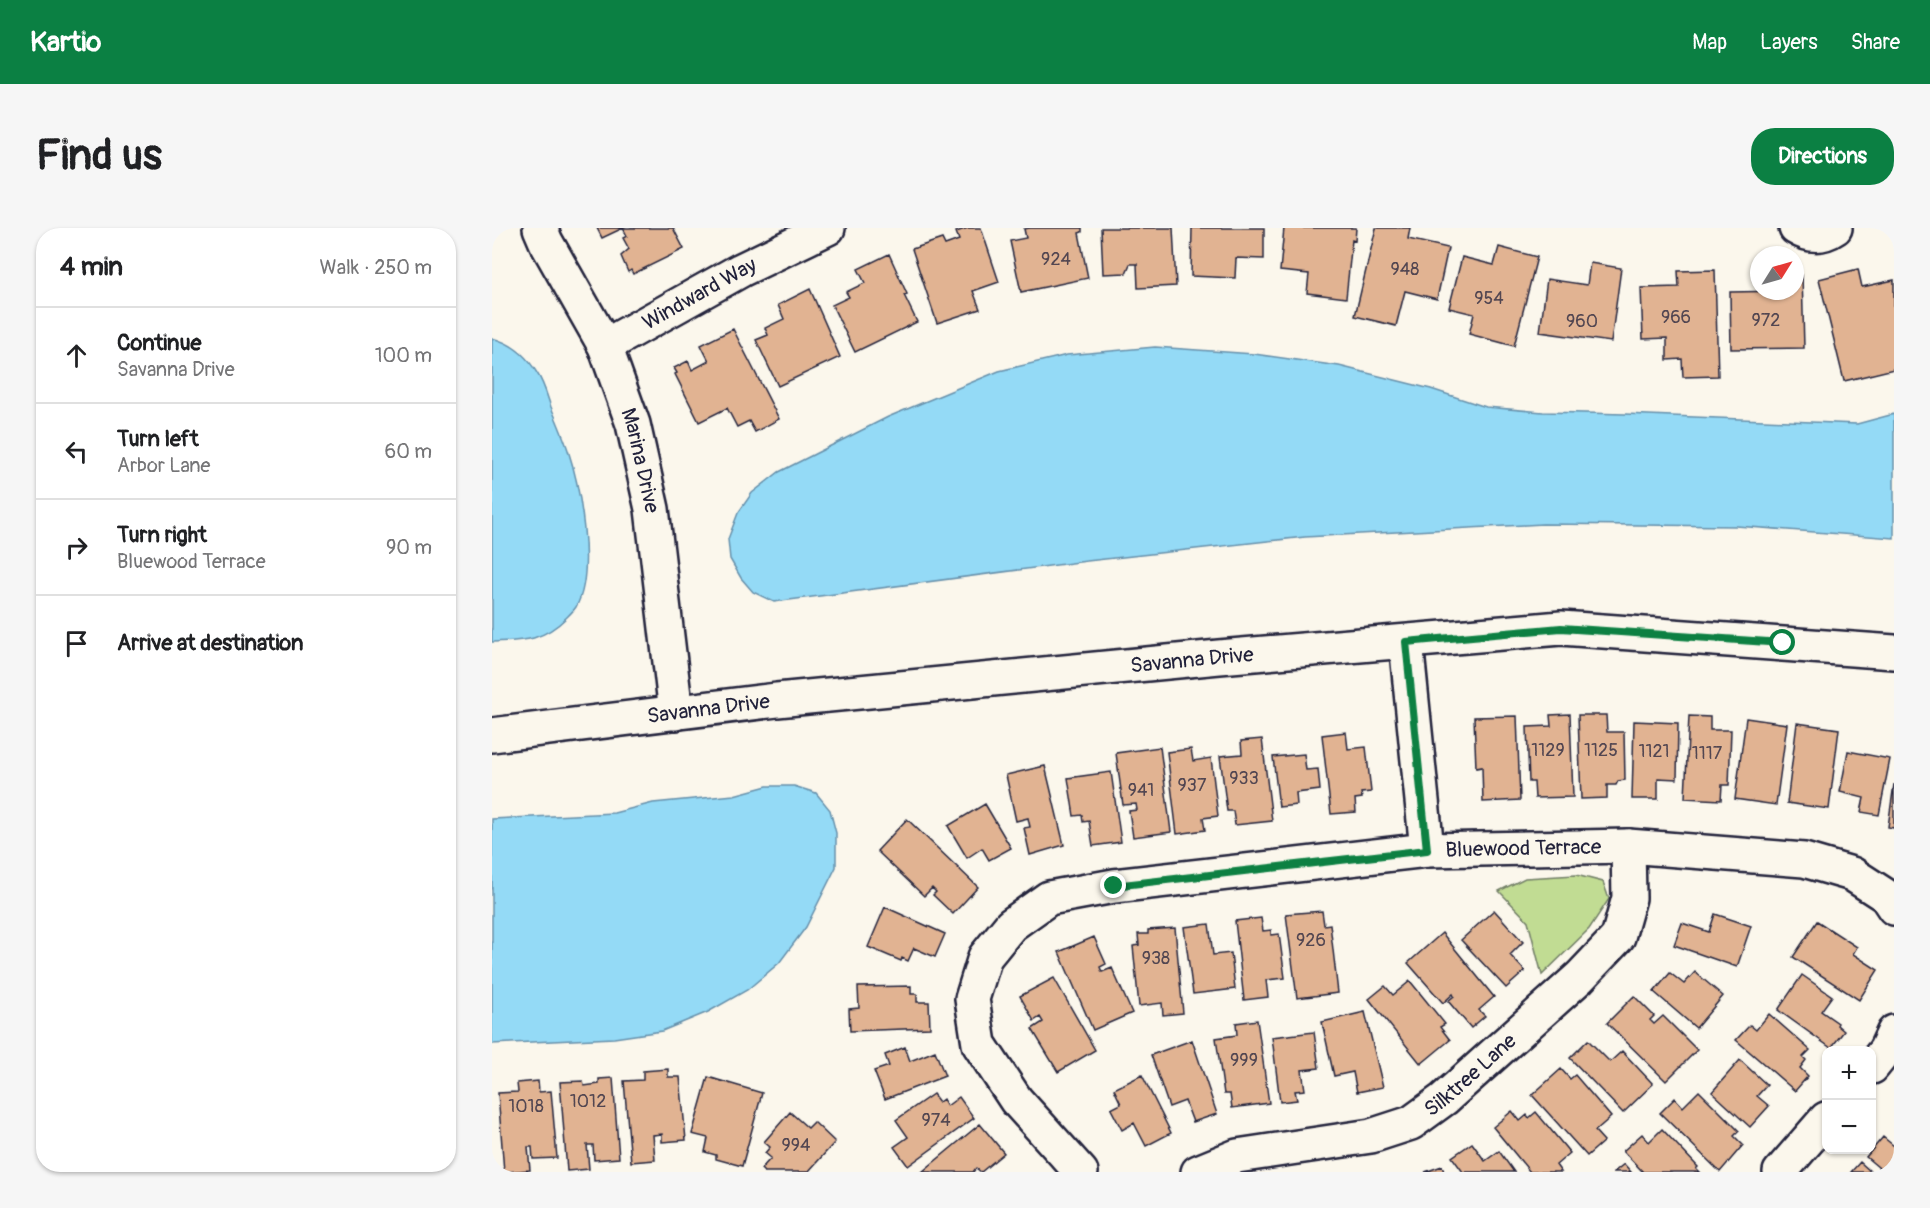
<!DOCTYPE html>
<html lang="en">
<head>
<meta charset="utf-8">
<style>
	body { margin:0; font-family:Pangolin,sans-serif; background:#f6f6f6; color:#202124 }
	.controls { position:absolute; right:18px; bottom:18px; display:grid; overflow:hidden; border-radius:12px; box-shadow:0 2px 4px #0004 }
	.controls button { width:54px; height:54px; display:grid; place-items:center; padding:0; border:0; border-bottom:2px solid #e0e0e0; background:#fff; color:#202124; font:30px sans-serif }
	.compass { position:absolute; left:1258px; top:18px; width:54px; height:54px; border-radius:50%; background:#fff; box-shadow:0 2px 4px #0004; rotate:53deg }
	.stop { position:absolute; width:18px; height:18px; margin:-14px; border:4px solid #0b8043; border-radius:50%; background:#fff }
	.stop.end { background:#0b8043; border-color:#fff; box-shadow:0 2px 6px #0008 }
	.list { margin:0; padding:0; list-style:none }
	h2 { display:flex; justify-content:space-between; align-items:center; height:78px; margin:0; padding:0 24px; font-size:26px }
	h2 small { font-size:20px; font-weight:400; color:#757577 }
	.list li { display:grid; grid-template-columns:39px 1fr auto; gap:18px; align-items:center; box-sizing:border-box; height:96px; padding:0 24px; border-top:2px solid #e0e0e0 }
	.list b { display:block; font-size:22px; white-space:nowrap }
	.list p { margin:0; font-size:20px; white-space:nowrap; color:#757577 }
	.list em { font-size:20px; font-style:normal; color:#757577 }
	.icon { flex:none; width:33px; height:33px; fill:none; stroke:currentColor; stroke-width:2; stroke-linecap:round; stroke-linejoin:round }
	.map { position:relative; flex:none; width:1402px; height:944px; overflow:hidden; border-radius:24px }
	header { display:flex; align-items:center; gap:36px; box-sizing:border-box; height:84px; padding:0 30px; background:#0b8043; color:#fff }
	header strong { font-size:28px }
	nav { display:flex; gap:33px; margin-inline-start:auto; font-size:21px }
	.intro { display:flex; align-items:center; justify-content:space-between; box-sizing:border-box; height:144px; padding:0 36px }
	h1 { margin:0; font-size:42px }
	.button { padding:15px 27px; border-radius:24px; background:#0b8043; color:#fff; font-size:21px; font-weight:700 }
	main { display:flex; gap:36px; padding:0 36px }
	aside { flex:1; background:#fff; border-radius:24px; box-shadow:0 2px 4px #0004 }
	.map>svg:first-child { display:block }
	.green { fill:#c1dc93; stroke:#727f67; stroke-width:1.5 }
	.water { fill:#94daf6; stroke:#6690ab; stroke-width:1.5 }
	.building { fill:#e1b392; stroke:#22223b; stroke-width:1.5 }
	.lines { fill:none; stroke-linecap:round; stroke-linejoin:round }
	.minor-casing { stroke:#22223b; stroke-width:38 }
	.minor { stroke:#fbf7ec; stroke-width:33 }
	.route { stroke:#0b8043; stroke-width:8 }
	.labels { text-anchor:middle; stroke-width:4.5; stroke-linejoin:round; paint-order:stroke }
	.number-label { font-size:18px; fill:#524651 }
	.street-label { font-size:21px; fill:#22223b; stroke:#fbf7ec }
</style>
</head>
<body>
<header>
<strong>Kartio</strong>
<nav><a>Map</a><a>Layers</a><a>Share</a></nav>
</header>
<div class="intro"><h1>Find us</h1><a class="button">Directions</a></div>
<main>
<aside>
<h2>4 min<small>Walk · 250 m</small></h2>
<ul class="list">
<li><svg class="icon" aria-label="ahead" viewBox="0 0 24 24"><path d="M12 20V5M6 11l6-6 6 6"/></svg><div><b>Continue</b><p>Savanna Drive</p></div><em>100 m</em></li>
<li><svg class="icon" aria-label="left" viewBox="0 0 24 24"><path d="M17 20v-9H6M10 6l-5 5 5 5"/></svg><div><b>Turn left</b><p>Arbor Lane</p></div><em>60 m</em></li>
<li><svg class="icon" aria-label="right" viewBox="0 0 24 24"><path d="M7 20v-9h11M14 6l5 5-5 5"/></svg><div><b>Turn right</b><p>Bluewood Terrace</p></div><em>90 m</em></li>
<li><svg class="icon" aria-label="arrive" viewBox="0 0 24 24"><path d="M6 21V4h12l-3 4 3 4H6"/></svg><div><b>Arrive at destination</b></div></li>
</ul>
</aside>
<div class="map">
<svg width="1402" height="944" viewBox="0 0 1402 944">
	<rect width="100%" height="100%" fill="#fbf7ec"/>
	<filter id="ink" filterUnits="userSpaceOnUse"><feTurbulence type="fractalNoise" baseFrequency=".0167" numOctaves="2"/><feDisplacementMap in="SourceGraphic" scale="12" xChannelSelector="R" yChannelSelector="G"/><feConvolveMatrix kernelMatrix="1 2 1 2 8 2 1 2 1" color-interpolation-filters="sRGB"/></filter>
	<g filter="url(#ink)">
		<path class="green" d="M1084,647L1111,654L1117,671L1097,701L1050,747L1036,693L1007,663L1033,650Z"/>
		<path class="water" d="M0,110C19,115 35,128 45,145C52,155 55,168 59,179C65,193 71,207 76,222C88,259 104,344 84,379C82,382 78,386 75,389C51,413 33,413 0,414Z
			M663,119L762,126L847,138L939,161L994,179L1051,184L1133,186L1365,196L1402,186V310L1244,298L1051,296L813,309L595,333L282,374L261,364L249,350L238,331L236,311L246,285L260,265L287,244L396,189L507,143L575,127Z
			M275,558H302L324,565L338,582L344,605V639L314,699L287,735L255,762L216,784L170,803L122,810L0,816V591L122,585L161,575L242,567Z"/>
		<path class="building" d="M105,0H181L192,21L141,46L139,42L136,44L129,28L137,21L131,10L135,8L131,0L110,10Z
			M476,0H489L507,54L481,63L488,81L445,95L420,21L450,11L453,17L467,12L464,4Z
			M538,0H590V4L587,5L596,50L529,64L518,13L534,10L532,1Z
			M609,0H681L684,58L646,60L645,36H638L634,45L611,46Z
			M700,0H772V31L744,30L743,50L699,48Z
			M792,0H864L863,13L860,12L854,70L815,65L817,46L788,43Z
			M884,0H918L916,11L956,20L945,71L913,63L904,98L863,88Z
			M1007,19L1045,29L1022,118L977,106L982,86L957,80L970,29L1002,37Z
			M397,26L415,66L412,67L425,94L363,124L340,77L357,69L354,64L373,55L366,41Z
			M1098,35L1129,40L1119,114L1048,104L1055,51L1095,57Z
			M1366,41L1370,59L1402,52V141L1352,153L1327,51Z
			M1223,42L1226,148L1191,149L1190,131L1175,132V110L1151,111L1149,60L1187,59L1186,43Z
			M1303,47H1310L1312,120L1239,121L1238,64L1303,63Z
			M318,61L348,129L286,158L264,112L276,107L273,100L292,91L286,77Z
			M241,101L287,191L263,204L257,193L245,199L235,180L207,194L183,146L185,145L182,140L196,133L200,142L217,133L209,117Z
			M1078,486L1081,569L1043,570L1042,554H1037L1035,499L1059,498L1058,487Z
			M1086,487H1114L1115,504H1132L1133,552L1126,553L1124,557H1115V570L1089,571Z
			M1025,488L1028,572L991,574L990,539L984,540L982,489Z
			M1197,488L1218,489V502H1239L1237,557H1230L1229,572L1193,570Z
			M1254,490L1295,496L1284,577L1243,571Z
			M1142,493L1186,495L1185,551L1166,550V571H1140Z
			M1305,495L1347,501L1337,581L1295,575Z
			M854,504L856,521L874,519L879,564L869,565L870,570L863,571L864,584L839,586L830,507Z
			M770,511L780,593L743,597L741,583H735L728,528L750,526L749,513Z
			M668,519L679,604L641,609L637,583L645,582L644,576L631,577L624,525Z
			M699,521L701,533L719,530L726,588L711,590L713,602L685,606L675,524Z
			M1356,523L1398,531L1387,587L1369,584L1372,570L1348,564Z
			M812,526L814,542L826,541L828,562L804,565L805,577L787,579L781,529Z
			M553,538L572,617L538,627L532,600L538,599L536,590L524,593L514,547Z
			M619,544L629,614L601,618L597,593L591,594L590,587L582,588L576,550Z
			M1402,556V600L1396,599Z
			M493,576L519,620L497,632L490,620L475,630L456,598Z
			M415,591L486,659L461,686L441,667L444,664L440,660L432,668L385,623Z
			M393,679L453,706L443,729L422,720L416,733L410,730L409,733L376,719Z
			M1002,682L1031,714L1018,727L1033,743L1014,760L969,712Z
			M830,683L832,697L838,696L846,765L805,770L794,686Z
			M1223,686L1259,698L1245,739L1182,717L1190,695L1217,704Z
			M769,690L771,703L779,702V707L787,706L793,750L774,752L776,769L752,772L743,693Z
			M1325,693L1365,719L1361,726L1386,742L1367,772L1301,729Z
			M717,696L721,727L739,725L743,761L701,766L692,699Z
			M683,700L691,785L671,787L670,775L647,778L641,718L647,717L646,706H656V702Z
			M950,705L1002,769L987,782L993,788L979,800L956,773L962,768L961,766L951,775L916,735Z
			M602,709L614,736L608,739L610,744L620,740L640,785L601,802L567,724Z
			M1203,744L1231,768L1204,800L1162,764L1178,745L1192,756Z
			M1310,747L1340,768L1329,783L1346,795L1345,797L1352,803L1339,820L1286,782Z
			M562,750L603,822L566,844L540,801L551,794L548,789L542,793L528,768Z
			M918,753L953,796L948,799L958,812L929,836L877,771L893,758L901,767Z
			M419,758V766H425V774H437L438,800L358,803L357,781L367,780L366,759Z
			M1142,768L1162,788L1158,792L1162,796L1171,788L1205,822L1174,853L1115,795Z
			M873,784L891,859L865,864L861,844L842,848L830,794Z
			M1277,786L1318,822L1311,829L1314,832L1308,840L1316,848L1303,863L1244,812L1258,797L1264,802Z
			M765,792L777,875L740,880L738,866H732L724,810L745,807L744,795Z
			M822,804L827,840L810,842L813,862L803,863L805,872L788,874L780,809Z
			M700,812L725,886L701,894L693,873L677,879L659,827Z
			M1096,812L1118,834L1130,823L1161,856L1131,885L1078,830Z
			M413,819L418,833L443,823L453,848L393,871L382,843L397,838L393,827Z
			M1248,832L1275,857L1265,868L1277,878L1258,899L1220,864Z
			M176,841V849H188L194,912L170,914V906L161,907L163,932L139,934L132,853L151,852V843Z
			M1069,841L1078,851L1083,847L1119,889L1103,903L1112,913L1095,928L1040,867Z
			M650,847L679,905L654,918L642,895L630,902L619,881L629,876L622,861Z
			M216,849L270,865L250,938L224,931V927L213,924L216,910L200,906Z
			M121,850L127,930L102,932L101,917H95L97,941L75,943L68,854L91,853L92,858L107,856V851Z
			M46,853L47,864L59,863L65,930L41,931L40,919H36L38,942L12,944L6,865L26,864L25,855Z
			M1207,863L1247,903L1242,908L1251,917L1228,944L1168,885L1183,870L1191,879Z
			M441,866L447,874L451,871L455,878L467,869L482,890L416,938L402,919L416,909L404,892Z
			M1020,883L1028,893L1035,887L1037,890L1044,884L1078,925L1064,937L1069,944H1038L1001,899Z
			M298,884L316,900L322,894L343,914L316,944H272L269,941L279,930L273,925L278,919L272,914Z
			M488,896L512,925L489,944L484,940L481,944H430Z
			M1170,901L1206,939L1204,941L1207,944H1151L1131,923L1150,906L1157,914Z
			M1391,909L1402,918V944H1392L1374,929Z
			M980,915L993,933L1007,923L1022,944H971L960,929Z
			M1368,934L1379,944H1359Z
			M1132,936L1139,944H1122Z
			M950,938L952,944H933Z"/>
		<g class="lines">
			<defs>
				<g id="minor">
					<path id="s1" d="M48,0L54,14L113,118L141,196L160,281L184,485"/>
					<path d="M1304,0C1317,8 1330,9 1343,0"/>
					<path id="s2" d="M113,118L249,42L336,0"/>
					<path d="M914,414L935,622"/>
					<path id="s3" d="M0,507L285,472L727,429L1069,400L1402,424"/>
					<path d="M1380,839L1393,823L1402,804"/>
					<path id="s4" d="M589,944L524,872L487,816L480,771L493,729L519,697L557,670L622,658L935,622L1136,618L1312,632L1360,646L1394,668L1402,680"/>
					<path id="s5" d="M706,944L745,928L879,908L919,895L952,871L1088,749L1126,709L1137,670L1136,618"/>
					<path d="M1288,944L1334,891"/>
				</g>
			</defs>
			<use href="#minor" class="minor-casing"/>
			<use href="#minor" class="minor"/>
		</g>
	</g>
	<g class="lines" filter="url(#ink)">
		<path class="route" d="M622,658L935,622L914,414L1069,400L1291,415"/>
	</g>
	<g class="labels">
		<g class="number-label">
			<text x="564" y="37">924</text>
			<text x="913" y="47">948</text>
			<text x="997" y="76">954</text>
			<text x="1184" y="95">966</text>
			<text x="1274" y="98">972</text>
			<text x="1090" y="99">960</text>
			<text x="1056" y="528">1129</text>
			<text x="1109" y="528">1125</text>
			<text x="1162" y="529">1121</text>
			<text x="1215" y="531">1117</text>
			<text x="752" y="556">933</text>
			<text x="700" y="563">937</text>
			<text x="649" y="568">941</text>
			<text x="819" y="718">926</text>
			<text x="664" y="736">938</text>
			<text x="752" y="838">999</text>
			<text x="96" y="879">1012</text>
			<text x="34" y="884">1018</text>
			<text x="444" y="898">974</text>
			<text x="304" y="923">994</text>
		</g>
		<g class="street-label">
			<text dy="7" stroke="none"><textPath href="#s2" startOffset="108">Windward Way</textPath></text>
			<text dy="7" stroke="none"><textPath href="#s1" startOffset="255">Marina Drive</textPath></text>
			<text dy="7" stroke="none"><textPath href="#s3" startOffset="704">Savanna Drive</textPath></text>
			<text dy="7" stroke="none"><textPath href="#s3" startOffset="218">Savanna Drive</textPath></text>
			<text dy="7" stroke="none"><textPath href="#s4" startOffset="819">Bluewood Terrace</textPath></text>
			<text dy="7" stroke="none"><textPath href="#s5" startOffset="296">Silktree Lane</textPath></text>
		</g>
	</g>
</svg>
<div class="controls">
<button>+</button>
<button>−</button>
</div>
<svg class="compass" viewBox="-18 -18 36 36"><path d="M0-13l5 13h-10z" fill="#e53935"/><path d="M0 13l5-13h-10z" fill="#757577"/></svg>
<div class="stop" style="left:1291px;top:415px"></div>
<div class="stop end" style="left:622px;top:658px"></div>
</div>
</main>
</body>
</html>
